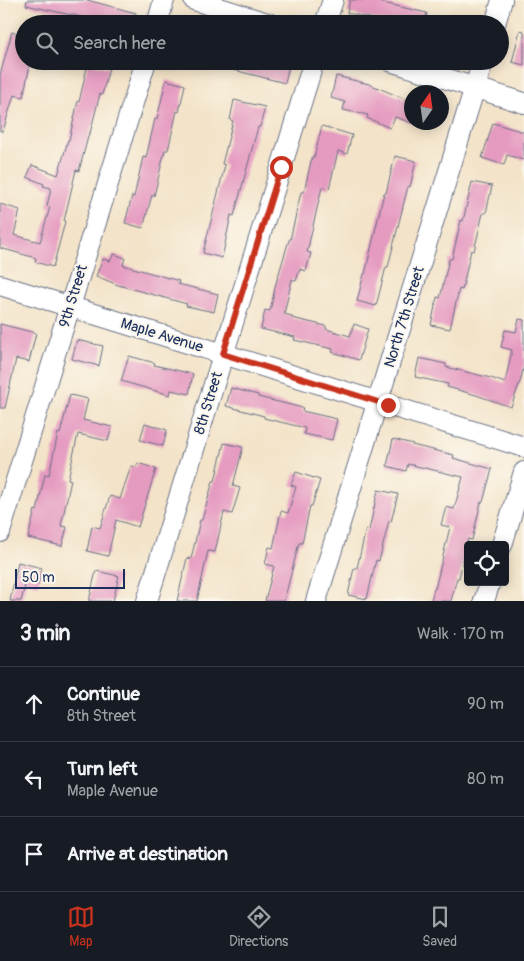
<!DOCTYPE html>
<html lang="en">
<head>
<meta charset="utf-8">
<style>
	body { margin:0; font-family:Pangolin,sans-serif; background:#20242c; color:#f1f3f6 }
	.controls { position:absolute; right:15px; bottom:15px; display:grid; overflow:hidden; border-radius:5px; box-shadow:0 2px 12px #0003 }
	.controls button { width:45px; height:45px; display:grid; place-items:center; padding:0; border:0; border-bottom:1px solid #363941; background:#171b24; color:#f1f3f6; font:25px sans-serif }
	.compass { position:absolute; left:404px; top:85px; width:45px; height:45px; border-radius:50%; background:#171b24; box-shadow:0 2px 12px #0003; rotate:13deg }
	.scale { position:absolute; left:15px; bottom:12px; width:110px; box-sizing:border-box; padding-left:5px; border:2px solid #1b2f5e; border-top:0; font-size:14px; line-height:18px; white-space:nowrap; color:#1b2f5e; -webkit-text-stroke:4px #fbf7ec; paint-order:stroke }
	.stop { position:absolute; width:15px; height:15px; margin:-11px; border:4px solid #c8321e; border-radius:50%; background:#fff }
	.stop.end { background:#c8321e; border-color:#fff; box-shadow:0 1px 5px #0008 }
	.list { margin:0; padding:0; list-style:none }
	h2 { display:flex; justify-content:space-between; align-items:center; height:65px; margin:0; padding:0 20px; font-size:21px }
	h2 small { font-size:16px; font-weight:400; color:#9ea1a6 }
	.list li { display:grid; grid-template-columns:32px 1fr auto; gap:15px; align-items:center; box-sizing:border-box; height:75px; padding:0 20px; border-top:1px solid #363941 }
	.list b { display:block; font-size:19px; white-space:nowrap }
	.list p { margin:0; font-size:16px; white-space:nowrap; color:#9ea1a6 }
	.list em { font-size:16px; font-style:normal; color:#9ea1a6 }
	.icon { flex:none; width:28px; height:28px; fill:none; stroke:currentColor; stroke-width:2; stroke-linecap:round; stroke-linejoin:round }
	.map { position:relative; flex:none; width:524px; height:601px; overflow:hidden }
	.search { position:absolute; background:#171b24; box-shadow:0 2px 12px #0003; left:15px; right:15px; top:15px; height:55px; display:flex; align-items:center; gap:12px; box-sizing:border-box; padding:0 18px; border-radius:28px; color:#9ea1a6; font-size:19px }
	.sheet { height:290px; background:#171b24 }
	nav { display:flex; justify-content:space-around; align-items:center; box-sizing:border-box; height:70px; border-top:1px solid #363941; background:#171b24; font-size:14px; color:#9ea1a6 }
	nav a { display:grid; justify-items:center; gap:2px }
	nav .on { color:#c8321e }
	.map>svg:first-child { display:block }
	.building { fill:#e59ac0 }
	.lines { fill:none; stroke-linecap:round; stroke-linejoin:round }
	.minor-casing { stroke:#676e83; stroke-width:22 }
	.minor { stroke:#fff; stroke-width:20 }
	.route { stroke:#c8321e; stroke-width:6 }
	.labels { text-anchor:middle; stroke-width:4; stroke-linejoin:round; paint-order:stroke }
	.street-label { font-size:15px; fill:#1b2f5e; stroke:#fbf7ec }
</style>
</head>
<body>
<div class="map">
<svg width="524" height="601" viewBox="0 0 524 601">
	<rect width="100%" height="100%" fill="#fbf7ec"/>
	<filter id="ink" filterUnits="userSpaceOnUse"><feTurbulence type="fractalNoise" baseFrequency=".02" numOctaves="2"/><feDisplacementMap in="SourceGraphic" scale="10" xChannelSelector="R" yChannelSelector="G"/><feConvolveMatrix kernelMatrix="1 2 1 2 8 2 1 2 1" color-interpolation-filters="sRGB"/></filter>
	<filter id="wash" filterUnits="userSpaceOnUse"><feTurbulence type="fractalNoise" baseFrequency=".0096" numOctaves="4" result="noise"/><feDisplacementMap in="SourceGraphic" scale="20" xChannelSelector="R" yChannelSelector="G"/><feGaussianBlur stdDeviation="1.12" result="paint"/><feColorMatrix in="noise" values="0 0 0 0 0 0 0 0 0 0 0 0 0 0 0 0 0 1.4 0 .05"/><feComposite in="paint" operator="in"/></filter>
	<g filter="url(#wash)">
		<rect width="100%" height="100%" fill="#f3e3c8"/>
		<g id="blocks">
			<path class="building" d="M27,0H87L136,13L134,24H103L71,14V15L26,5Z
				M350,0H379V2L427,13L424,24H388V22L347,13Z
				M520,30L524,31V65L512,62Z
				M12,32L24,36V61H31L23,97L14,95L3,131H0V75Z
				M215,61H290L285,83L214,65Z
				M88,63L109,68L102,95L100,94L90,133H89L79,171L76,170L64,221L65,222L53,267L35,262L36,258L0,248V204L20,210L14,235L40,242L50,207L47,206L51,188L43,186L44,184L27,177L32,165L58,175L68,140H69L78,101L79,102Z
				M336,76L369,84L412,102V123L395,117L390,128L367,118L368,115L343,110L345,102L331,98Z
				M166,80L185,85L179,112L177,111L168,150H165L154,196L152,195L143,228L125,223L132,196L134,197L143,157L146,158L155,119H157Z
				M234,100L265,107L260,127H258L234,216L231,215L222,258L203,253L225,165L222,164L233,121L230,120Z
				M493,123L524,132V160L507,155L504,165L482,158Z
				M322,126L352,135L347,154L338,151L329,189L322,187L307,252L311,253L306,271L300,269L296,281L292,279L284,314L292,316V318L326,326V329L350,336L354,324L368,329L359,360L332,352L333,349L294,340L295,337L261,329L265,310L270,311L276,283L289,240H290L301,192H304L312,157H314Z
				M395,156L416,161L410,187L408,186L388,267H386L376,306L357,301L364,274H365L384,193H386Z
				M472,182L492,186L486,213H483L474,251L471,250L462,290L459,289L450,329L431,325L437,297L440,298L449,259H452L461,220L463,221Z
				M114,254L125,258L123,265L179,281L178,284L218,294L214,312L186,306L187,304L118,285L96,276L103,259L110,261Z
				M519,319L524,320V365L521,379L511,407L476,395L447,387L448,384L415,377L419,358L446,364V367L491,378L505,383L512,350L501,347L505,330L516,332Z
				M0,324L36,333L29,362L16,359L5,408H0Z
				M77,340L103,346L99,366L72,359Z
				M129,356L155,363L154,365L193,374L189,394L171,390L170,395L121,381Z
				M231,388L258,395V397L303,408L302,411L337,419L332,440L304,434L305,428L264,418V416L226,406Z
				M70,395L88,399L83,420L112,427L108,441L78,434L68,479L71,480L61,526L67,527L62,546L28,538L35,510L37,511L45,474L49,475L58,433L60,434Z
				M145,423L167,430L163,446L140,440Z
				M393,439L413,444L412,445L454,455L453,458L492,469L483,502H481L472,540L468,539L459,578H457L451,601H431L434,588L435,589L450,527L441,525L446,507L454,509L463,477L408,464L406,471L387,466Z
				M224,443L243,447L233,486L240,488L232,514L224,512L215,552L208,551L197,601H177L187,558L191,559L200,520H202L213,481H215Z
				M138,463L156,469L138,527L116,520L108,556L87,551L92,526L100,528L110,496L120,499L131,466L136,467Z
				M296,472L320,480L312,506H310L302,543H299L284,601H265L274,566L265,564L269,547L273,548L281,511L288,513L296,487L291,485Z
				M378,490L398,494L391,522L389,521L379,561L376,560L367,599L348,595L354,568H357L366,529L369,530Z
				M18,562L42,568L38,585L26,582L21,601H10Z
				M96,571L119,576L113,601H89Z"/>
		</g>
	</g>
	<g filter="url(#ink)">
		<use href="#blocks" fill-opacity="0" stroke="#676e83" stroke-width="1"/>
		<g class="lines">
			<defs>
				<path id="minor" d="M194,0L270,24
					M157,24L164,0
					M325,24L333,0
					M495,24L502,0
					M390,61L524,103
					M0,285L524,447
					M0,532L146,61
					M502,545L524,472
					M147,601L314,61
					M316,601L483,61
					M484,601L490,582"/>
			</defs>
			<use href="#minor" class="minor-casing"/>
			<use href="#minor" class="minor"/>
		</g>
	</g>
	<g class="lines" filter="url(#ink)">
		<path class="route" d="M281,167L223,354L388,405"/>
	</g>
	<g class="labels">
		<g class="street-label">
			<text transform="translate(73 296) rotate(-73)" y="5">9th Street</text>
			<text transform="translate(404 317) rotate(-73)" y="5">North 7th Street</text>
			<text transform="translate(162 335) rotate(17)" y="5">Maple Avenue</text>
			<text transform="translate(208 403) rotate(-73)" y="5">8th Street</text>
		</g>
	</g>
</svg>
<div class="controls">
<button><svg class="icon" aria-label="locate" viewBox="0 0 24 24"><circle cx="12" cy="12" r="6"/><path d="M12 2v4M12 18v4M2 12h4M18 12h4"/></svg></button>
</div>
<svg class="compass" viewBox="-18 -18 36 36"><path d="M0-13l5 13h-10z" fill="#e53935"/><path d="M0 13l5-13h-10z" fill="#9ea1a6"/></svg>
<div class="scale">50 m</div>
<div class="stop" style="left:281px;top:167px"></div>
<div class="stop end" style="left:388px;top:405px"></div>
<div class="search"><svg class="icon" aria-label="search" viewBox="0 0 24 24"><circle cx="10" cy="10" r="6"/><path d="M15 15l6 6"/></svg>Search here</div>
</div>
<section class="sheet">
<h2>3 min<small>Walk · 170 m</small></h2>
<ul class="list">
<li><svg class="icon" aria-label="ahead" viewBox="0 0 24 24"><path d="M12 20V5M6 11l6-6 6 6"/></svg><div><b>Continue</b><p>8th Street</p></div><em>90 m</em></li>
<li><svg class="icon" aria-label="left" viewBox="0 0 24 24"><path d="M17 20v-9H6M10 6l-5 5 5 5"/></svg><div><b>Turn left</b><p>Maple Avenue</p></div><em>80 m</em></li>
<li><svg class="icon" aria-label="arrive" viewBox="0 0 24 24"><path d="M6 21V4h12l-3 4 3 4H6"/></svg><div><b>Arrive at destination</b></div></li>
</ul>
</section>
<nav>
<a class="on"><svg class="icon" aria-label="map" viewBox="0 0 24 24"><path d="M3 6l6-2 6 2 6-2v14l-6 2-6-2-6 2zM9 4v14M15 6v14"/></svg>Map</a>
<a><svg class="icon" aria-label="directions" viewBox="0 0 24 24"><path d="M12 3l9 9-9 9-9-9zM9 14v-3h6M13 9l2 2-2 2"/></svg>Directions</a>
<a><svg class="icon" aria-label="saved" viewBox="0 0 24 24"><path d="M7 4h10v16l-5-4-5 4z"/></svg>Saved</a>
</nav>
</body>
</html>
